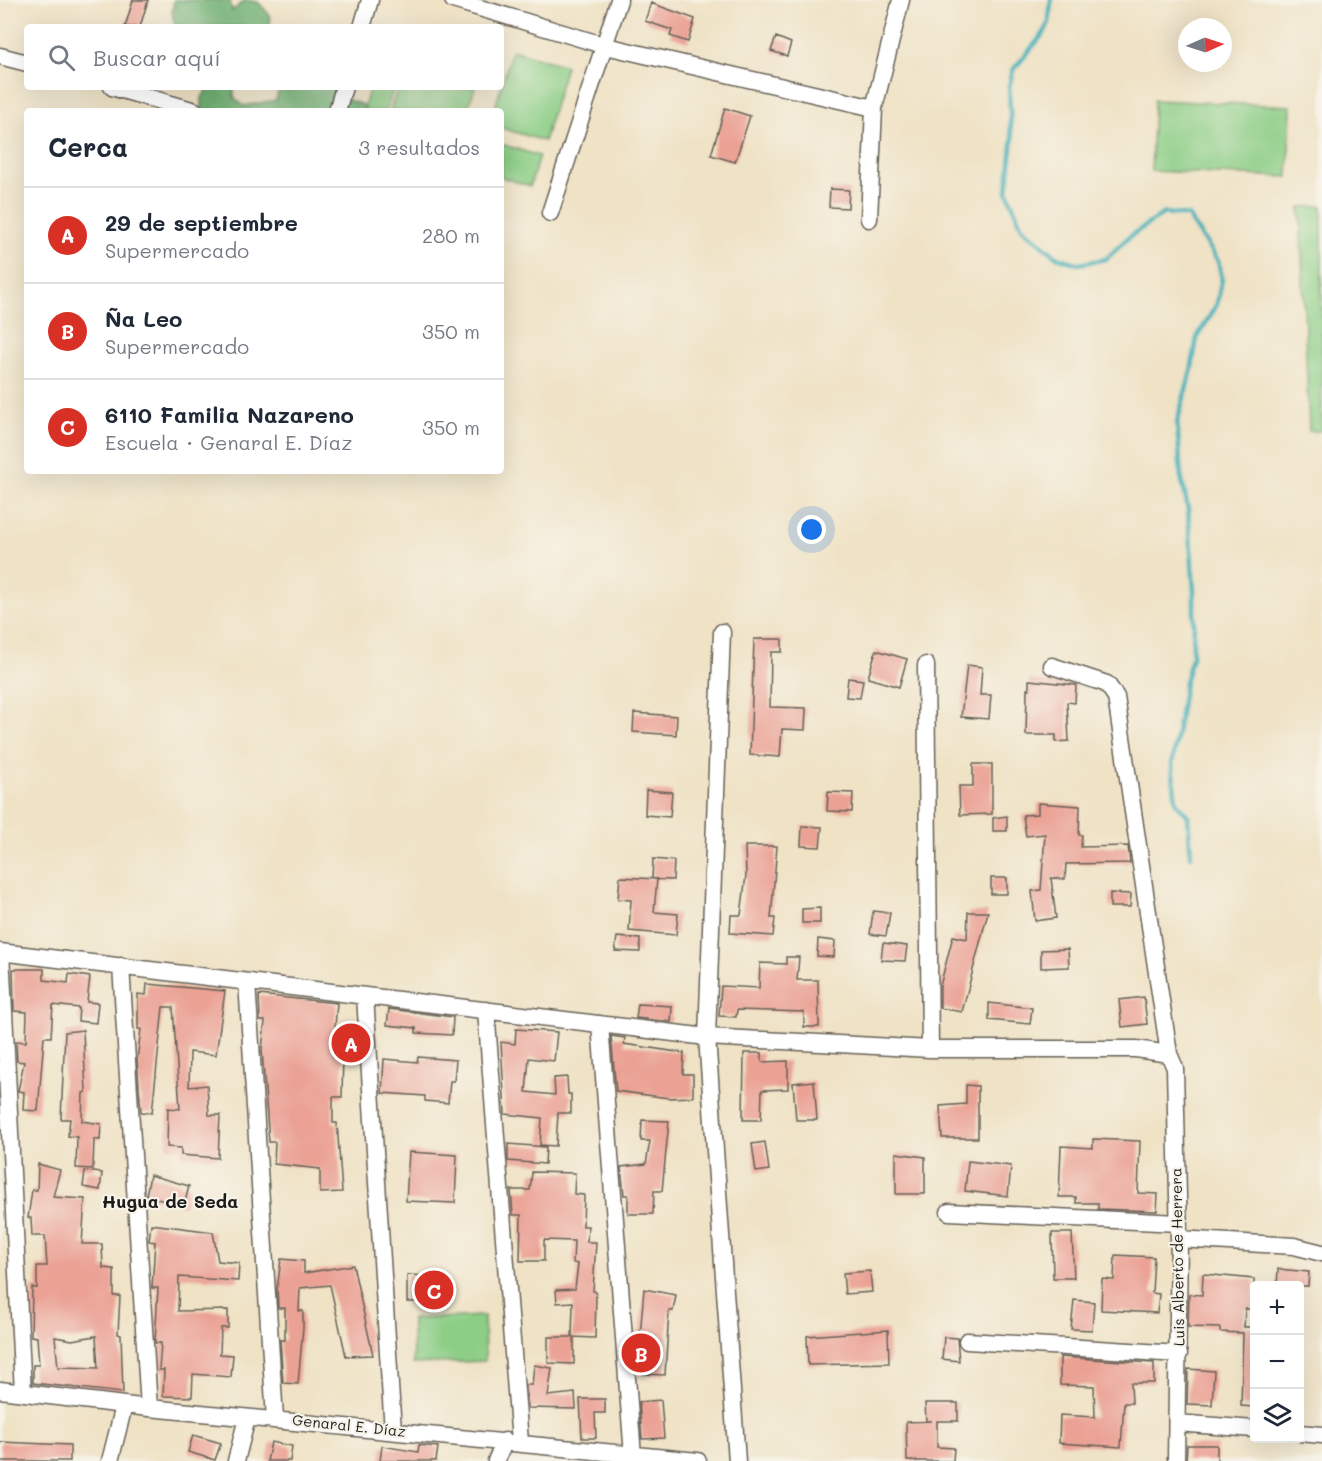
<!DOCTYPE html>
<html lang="es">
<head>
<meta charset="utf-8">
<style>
	body { margin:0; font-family:Mali,sans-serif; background:#f6f6f7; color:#1f2937 }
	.controls { position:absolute; right:18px; bottom:18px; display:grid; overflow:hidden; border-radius:6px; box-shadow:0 6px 24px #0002 }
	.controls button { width:54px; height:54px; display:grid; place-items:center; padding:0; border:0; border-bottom:2px solid #e0e1e3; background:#fff; color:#1f2937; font:30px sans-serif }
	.compass { position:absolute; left:1178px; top:18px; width:54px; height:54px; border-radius:50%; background:#fff; box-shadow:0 6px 24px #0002; rotate:87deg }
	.you { position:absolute; left:812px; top:530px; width:21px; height:21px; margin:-15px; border:4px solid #fff; border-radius:50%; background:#1a73e8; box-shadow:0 0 0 9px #1a73e833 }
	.badge { display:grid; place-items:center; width:39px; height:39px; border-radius:50%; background:#d93025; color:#fff; font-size:20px; font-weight:700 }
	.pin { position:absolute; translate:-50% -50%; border:3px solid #fff; box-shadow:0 2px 6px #0006 }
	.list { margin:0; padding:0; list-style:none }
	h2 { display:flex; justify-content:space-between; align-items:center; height:78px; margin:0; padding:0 24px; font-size:26px }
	h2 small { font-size:20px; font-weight:400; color:#747a83 }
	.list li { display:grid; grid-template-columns:39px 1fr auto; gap:18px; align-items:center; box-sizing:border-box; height:96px; padding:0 24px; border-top:2px solid #e0e1e3 }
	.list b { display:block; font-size:22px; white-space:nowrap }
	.list p { margin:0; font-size:20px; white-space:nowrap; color:#747a83 }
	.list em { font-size:20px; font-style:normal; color:#747a83 }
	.icon { flex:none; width:33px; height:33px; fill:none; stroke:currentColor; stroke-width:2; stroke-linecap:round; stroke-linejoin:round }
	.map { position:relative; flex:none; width:1322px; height:1461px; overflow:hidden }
	.search { position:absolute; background:#fff; box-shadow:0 6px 24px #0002; left:24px; top:24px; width:480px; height:66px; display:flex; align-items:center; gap:15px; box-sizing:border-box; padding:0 21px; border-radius:6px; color:#747a83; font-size:22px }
	.panel { position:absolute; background:#fff; box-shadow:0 6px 24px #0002; left:24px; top:108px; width:480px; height:366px; border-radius:6px }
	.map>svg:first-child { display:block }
	.green { fill:#8cce86; stroke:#547551; stroke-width:1.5 }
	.forest { fill:#71b173; stroke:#466648; stroke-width:1.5 }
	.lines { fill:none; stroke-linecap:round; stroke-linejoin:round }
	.stream { stroke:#40b0ba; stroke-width:4.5 }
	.building { fill:#eba295; fill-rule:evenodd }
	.minor-casing { stroke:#666157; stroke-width:19 }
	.minor { stroke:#fff; stroke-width:16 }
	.labels { text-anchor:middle; stroke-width:4.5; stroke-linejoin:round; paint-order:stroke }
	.street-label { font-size:15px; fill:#1c1c1c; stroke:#f7f3e8 }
	.quarter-label { font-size:18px; font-weight:bold; fill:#1c1c1c; stroke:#f7f3e8 }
</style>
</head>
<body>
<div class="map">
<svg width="1322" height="1461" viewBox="0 0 1322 1461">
	<rect width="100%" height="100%" fill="#f7f3e8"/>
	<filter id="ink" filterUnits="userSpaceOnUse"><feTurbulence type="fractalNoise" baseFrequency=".0167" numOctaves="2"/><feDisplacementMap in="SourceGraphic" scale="12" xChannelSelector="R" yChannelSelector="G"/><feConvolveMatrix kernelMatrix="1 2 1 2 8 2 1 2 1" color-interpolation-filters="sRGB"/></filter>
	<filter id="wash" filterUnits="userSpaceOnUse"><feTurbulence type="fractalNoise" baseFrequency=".008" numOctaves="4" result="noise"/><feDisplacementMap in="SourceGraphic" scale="24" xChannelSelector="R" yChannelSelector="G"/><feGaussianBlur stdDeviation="1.35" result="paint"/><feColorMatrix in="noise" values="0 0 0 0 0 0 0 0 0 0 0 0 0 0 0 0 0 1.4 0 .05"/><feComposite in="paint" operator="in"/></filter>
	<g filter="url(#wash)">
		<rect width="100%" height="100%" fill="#efe2c5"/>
		<path class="green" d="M512,50L566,66L544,141L501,128V111H494Z
			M370,87L393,90L386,111H363Z
			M398,87H475L467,111H390Z
			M1154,100L1291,106L1288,177L1151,171Z
			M501,144L539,156L530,186L501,177Z
			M1322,206V431H1309L1300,207Z
			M484,1316L485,1361L413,1364L412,1319Z"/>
		<path class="forest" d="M174,0H230L232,11L245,0L258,2C265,10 274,16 269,27H175L172,12Z
			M208,87H234V97L243,106L276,100L279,88L282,87H332L341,97L365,106V111H202V98Z"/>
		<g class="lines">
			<path class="stream" d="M1051,0L1049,22L1044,33L1013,70L1009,87L1011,132L1013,137L1007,191L1022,228L1057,257L1079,264L1106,259L1129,237L1164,213L1188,216L1218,261L1222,278L1217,304L1197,338L1191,372L1177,422L1181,476L1188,509L1194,590V627L1192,657L1185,682L1172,765L1176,802L1188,816L1191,856"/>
		</g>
		<g id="blocks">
			<path class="building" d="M133,0H148L140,27H125Z
				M651,3L695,19L688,42L670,36L672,30L645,21Z
				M776,37L791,43L787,56L771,51Z
				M725,108L750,116L735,162L711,155Z
				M830,189L849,190L848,208L829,207Z
				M754,639H782V652H771L770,707L806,708L805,730L782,729L780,757L750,755Z
				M876,650L907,659L899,687L868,678Z
				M967,665L982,667L980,695H991L989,719L961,717Z
				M848,678L863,680L860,698L846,697Z
				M1029,680L1076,685L1075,703L1067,702L1069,741L1056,742V735H1026L1027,689H1029Z
				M634,713L677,716L676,735L633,732Z
				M973,764H992V814L960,815L959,786H973Z
				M646,790L672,792L670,817L645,815Z
				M828,792L853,793L852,812L827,811Z
				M1038,803L1080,806L1079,835H1082L1081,847L1128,846L1130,863L1066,864L1065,879L1051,878L1056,918L1035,921L1032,891L1041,890L1045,834L1026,836L1023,815L1038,814Z
				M1007,816V831H993V818Z
				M802,826L822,827L820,847L801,846Z
				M745,846H777L771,918H775L773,936L730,933L731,915H741L746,875Z
				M653,859L674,861L673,880L652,879Z
				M620,877L657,879L654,912L678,914L676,935L629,931L631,900L618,899Z
				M991,878H1007V894H991Z
				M1110,893L1131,894L1130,907H1110Z
				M820,908V923H802V909Z
				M873,911L890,913L886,936L870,934Z
				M968,912H988L962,1012L940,1008V986L953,936L967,939Z
				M617,937L640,939V952L615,951Z
				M818,939L835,941L834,957L817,956Z
				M883,943L907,946L905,961L881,960Z
				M1068,949L1069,967L1041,968V950Z
				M786,957H799L797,980H818L819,1027H804V1012L737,1010L736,1017L719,1016L721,986L759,988L760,963L786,964Z
				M13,969H44V980L68,983L69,974L90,977L87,1002L98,1003L96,1023L78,1021L79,1008L53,1005L51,1037H44L38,1111L23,1110L24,1092L18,1091L24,1062L17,1061L16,1041L26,1042L27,1012L14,1011Z
				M147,984L225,991L216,1055L190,1052L189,1087L207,1085L209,1115H220L218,1158L181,1155V1148L167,1147L168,1108L180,1109L173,1007H163L152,1113L141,1112L137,1060L141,1029H138V994L146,995Z
				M259,995L337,1003L333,1051L343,1052L342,1097H333V1123H337L342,1192L320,1193V1169L274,1164L275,1142H269L262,1050L265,1021H260Z
				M1144,997L1147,1024L1122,1027L1119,1000Z
				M989,1003L1032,1008L1030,1024L989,1020Z
				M638,1004L672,1006L671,1022L636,1018Z
				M389,1009L453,1017L452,1035L416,1033V1028L387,1025Z
				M516,1029L557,1032L554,1061L529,1058L526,1092L555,1095L554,1078L567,1077L568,1094H571V1113H558L556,1146L540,1145L542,1118L505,1114L501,1042L515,1044Z
				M83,1030L86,1092L83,1093L82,1121L101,1124L100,1140L94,1139L93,1169L76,1168L77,1137L68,1136L70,1119H61L65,1032Z
				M611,1036L625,1038L624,1044L684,1053L683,1074H693V1097L669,1098L616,1091Z
				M744,1053H762V1062L788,1061V1089L762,1090L761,1120H743Z
				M418,1057L456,1060L454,1081H450L448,1103L425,1101V1096L382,1093L384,1059L417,1062Z
				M814,1081L817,1120H796L793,1083Z
				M966,1085L978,1086V1138H942L940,1106L966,1104Z
				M642,1120L669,1121L662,1191H654L653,1214H628V1195H624L621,1167L646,1164L650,1141H641Z
				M1093,1139L1140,1141L1138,1193L1158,1194L1157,1211L1098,1209V1203H1076V1197H1059L1061,1146L1093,1148Z
				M765,1142L769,1170L756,1172L752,1144Z
				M508,1144L546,1147L545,1164L508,1161Z
				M409,1152L457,1155L455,1203L406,1201Z
				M896,1153L925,1157V1194H896Z
				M968,1161L1011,1166L1008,1196L965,1191Z
				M38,1164L60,1170L53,1197L85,1199L82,1244H102L103,1268L114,1269V1296H120L118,1334L121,1335L123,1393L33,1383V1365H39L37,1337L31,1336L32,1288H37V1266H47L45,1236H32L31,1218H28L32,1190H37ZM96,1336L98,1368L58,1367L55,1337L72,1340Z
				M85,1171L102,1173L100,1190L83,1187Z
				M532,1172L575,1173L574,1194L584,1195L583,1226H588L587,1242H596L593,1291L596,1292L595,1338L572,1337L573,1302L557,1303L556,1290L575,1289L578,1264L573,1263L574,1241L544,1240V1261H520L521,1215H513L511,1190H530Z
				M150,1175L189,1186L184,1206L146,1196Z
				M151,1224L213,1232L218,1261L239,1263L238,1281L179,1277L178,1311L228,1310V1328H221L220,1354L233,1355L231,1377L193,1374L192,1397L163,1396L164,1370H159L161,1343H155L158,1288H152L155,1242L149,1241Z
				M1052,1233H1072L1074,1278H1053Z
				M1115,1255L1154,1257L1152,1293L1159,1294L1157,1313L1101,1310L1102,1279L1114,1280Z
				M281,1259L304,1261V1273L353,1265L373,1355L346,1356L330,1285L300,1288L299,1311H303V1327L298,1384L283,1383L280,1340H285V1308H278L277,1290Z
				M1278,1269L1309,1272L1308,1286H1277Z
				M870,1271L872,1292L845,1294L843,1273Z
				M1203,1274L1254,1279V1309H1245L1244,1327H1254V1407L1241,1406L1243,1333L1220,1332V1328L1188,1327L1189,1294L1202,1295Z
				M407,1275L428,1276L427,1302H407Z
				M644,1289L676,1295L673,1311H669L665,1375L643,1374L645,1336H640Z
				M1074,1300L1094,1302L1092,1330L1071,1329Z
				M888,1330L889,1363L808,1365L807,1336Z
				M548,1337H574V1364L548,1363Z
				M944,1337L957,1338L959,1361L942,1359Z
				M1060,1357L1154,1363V1383H1131L1132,1403H1124L1121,1447L1059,1443L1060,1415L1095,1417L1094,1386L1060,1385Z
				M534,1365L552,1368L548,1396L575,1393L576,1409L528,1408L526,1385H532Z
				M1188,1369L1214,1371L1212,1405L1187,1404Z
				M580,1399H605V1413H595L596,1438H582Z
				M661,1400L664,1438L642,1439L639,1402Z
				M925,1403H958V1421H937V1447L954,1448L953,1461H907L906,1422L932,1421H926Z
				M193,1435L221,1443L215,1460L188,1452Z
				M0,1442L70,1445V1461H0Z
				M271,1442L292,1446L290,1461H267Z
				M419,1445L438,1447L436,1461H380L382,1446L418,1452Z
				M1187,1445H1217V1461H1186Z"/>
		</g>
	</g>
	<g filter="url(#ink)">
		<use href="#blocks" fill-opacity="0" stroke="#666157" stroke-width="1.5"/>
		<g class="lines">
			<defs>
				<path id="minor" d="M453,0L606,46L874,108
					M362,27L370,0
					M0,56L27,63
					M112,87L195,111
					M337,111L344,87
					M550,213L619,0
					M869,219L874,108L901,0
					M722,632L707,1037L737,1461
					M926,665L930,1049
					M1052,666L1107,684L1116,697L1169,1054L1175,1068L1179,1239L1176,1461
					M0,952L707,1037L930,1049H1136L1169,1054
					M1,952L23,1393
					M121,966L149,1408
					M247,982L275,1419
					M365,996L393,1431
					M486,1010L520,1442
					M600,1024L633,1456
					M949,1212L1179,1223
					M1179,1239L1294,1246L1322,1253
					M967,1341L1179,1354
					M0,1390L149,1408L698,1461
					M1177,1423L1254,1429
					M1300,1433L1322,1435
					M110,1461L124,1406
					M236,1461L247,1418
					M496,1461L505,1441"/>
			</defs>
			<use href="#minor" class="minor-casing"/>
			<use href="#minor" class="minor"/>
		</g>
	</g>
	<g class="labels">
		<g class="street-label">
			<text transform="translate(1178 1257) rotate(-91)" y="5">Luis Alberto de Herrera</text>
			<text transform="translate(349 1426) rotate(6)" y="5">Genaral E. Díaz</text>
		</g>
		<g class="quarter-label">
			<text x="170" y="1208">Hugua de Seda</text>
		</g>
	</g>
</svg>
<div class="controls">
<button>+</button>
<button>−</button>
<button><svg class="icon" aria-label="layers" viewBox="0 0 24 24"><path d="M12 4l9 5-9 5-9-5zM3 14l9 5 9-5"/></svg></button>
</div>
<svg class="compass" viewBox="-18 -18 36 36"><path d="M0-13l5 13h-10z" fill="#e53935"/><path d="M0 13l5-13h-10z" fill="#747a83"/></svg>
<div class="you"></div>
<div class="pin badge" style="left:351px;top:1043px">A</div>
<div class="pin badge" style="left:641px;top:1353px">B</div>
<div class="pin badge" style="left:434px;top:1290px">C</div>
<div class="search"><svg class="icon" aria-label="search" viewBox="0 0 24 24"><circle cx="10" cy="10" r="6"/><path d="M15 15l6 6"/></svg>Buscar aquí</div>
<section class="panel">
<h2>Cerca<small>3 resultados</small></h2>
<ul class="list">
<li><span class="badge">A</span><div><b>29 de septiembre</b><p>Supermercado</p></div><em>280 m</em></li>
<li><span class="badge">B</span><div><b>Ña Leo</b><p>Supermercado</p></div><em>350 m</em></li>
<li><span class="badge">C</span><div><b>6110 Familia Nazareno</b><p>Escuela · Genaral E. Díaz</p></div><em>350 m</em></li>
</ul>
</section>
</div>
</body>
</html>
